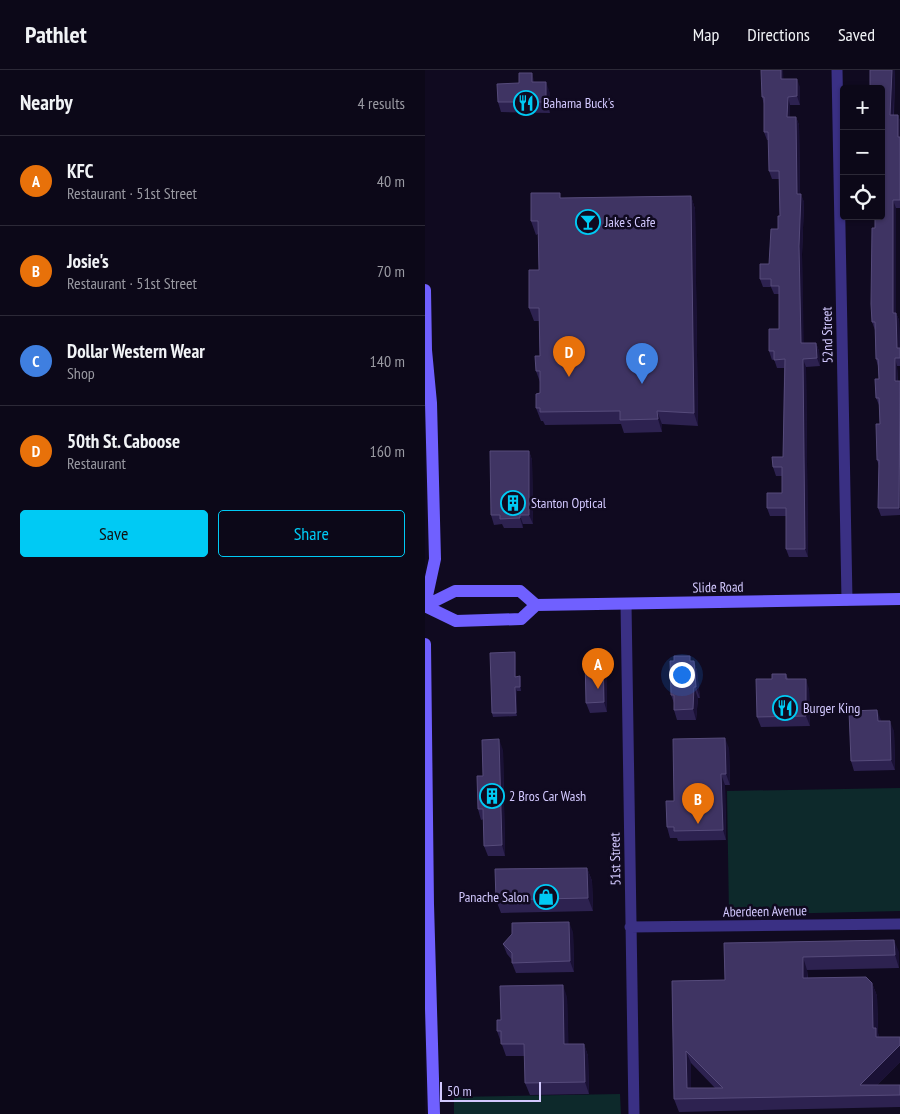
<!DOCTYPE html>
<html lang="en">
<head>
<meta charset="utf-8">
<style>
	body { margin:0; font-family:"PT Sans Narrow",sans-serif; background:#151121; color:#f1f3f6 }
	.controls { position:absolute; right:15px; top:15px; display:grid; overflow:hidden; border-radius:5px; box-shadow:0 1px 4px #0004 }
	.controls button { width:45px; height:45px; display:grid; place-items:center; padding:0; border:0; border-bottom:1px solid #2c2937; background:#0c0818; color:#f1f3f6; font:25px sans-serif }
	.scale { position:absolute; left:15px; bottom:12px; width:101px; box-sizing:border-box; padding-left:5px; border:2px solid #d3c9ff; border-top:0; font-size:14px; line-height:18px; white-space:nowrap; color:#d3c9ff; -webkit-text-stroke:4px #100a20; paint-order:stroke }
	.you { position:absolute; left:256px; top:604px; width:18px; height:18px; margin:-12px; border:4px solid #fff; border-radius:50%; background:#1a73e8; box-shadow:0 0 0 8px #1a73e833 }
	.badge { display:grid; place-items:center; width:32px; height:32px; border-radius:50%; background:#00caf4; color:#fff; font-size:16px; font-weight:700 }
	.pin { position:absolute; translate:-50% -41px; filter:drop-shadow(0 1px 2px #0008) }
	.pin::after { content:''; position:absolute; top:26px; width:18px; height:15px; background:inherit; clip-path:polygon(0 0,100% 0,50% 100%) }
	.list { margin:0; padding:0; list-style:none }
	h2 { display:flex; justify-content:space-between; align-items:center; height:65px; margin:0; padding:0 20px; font-size:21px }
	h2 small { font-size:16px; font-weight:400; color:#9a9aa2 }
	.list li { display:grid; grid-template-columns:32px 1fr auto; gap:15px; align-items:center; box-sizing:border-box; height:90px; padding:0 20px; border-top:1px solid #2c2937 }
	.list b { display:block; font-size:19px; white-space:nowrap }
	.list p { margin:0; font-size:16px; white-space:nowrap; color:#9a9aa2 }
	.list em { font-size:16px; font-style:normal; color:#9a9aa2 }
	.actions { display:flex; gap:10px; padding:15px 20px }
	.actions a { flex:1; padding:11px 0; border:1px solid #00caf4; border-radius:5px; text-align:center; font-size:18px; color:#00caf4 }
	.actions .main { background:#00caf4; color:#111 }
	.icon { flex:none; width:28px; height:28px; fill:none; stroke:currentColor; stroke-width:2; stroke-linecap:round; stroke-linejoin:round }
	.map { position:relative; flex:none; width:475px; height:1044px; overflow:hidden }
	header { display:flex; align-items:center; gap:30px; box-sizing:border-box; height:70px; padding:0 25px; background:#0c0818; border-bottom:1px solid #2c2937 }
	header strong { font-size:24px }
	nav { display:flex; gap:28px; margin-inline-start:auto; font-size:18px }
	main { display:flex }
	aside { flex:1; background:#0c0818 }
	.map>svg:first-child { display:block }
	.green { fill:#0d292b }
	.lines { fill:none; stroke-linecap:round; stroke-linejoin:round }
	.minor { stroke:#3a3084; stroke-width:11 }
	.secondary { stroke:#7060ff; stroke-width:12 }
	.wall { fill:#2d2250; fill-rule:evenodd }
	.shaded-wall { fill:#1a1135 }
	.building { fill:#3f3463; stroke:#564b7b; fill-rule:evenodd }
	.labels { text-anchor:middle; stroke-width:5; stroke-linejoin:round; paint-order:stroke }
	.poi-label { font-size:14px; fill:#d3c9ff; stroke:#100a20; text-anchor:start }
	.street-label { font-size:14px; fill:#d3c9ff; stroke:#100a20 }
</style>
</head>
<body>
<header>
<strong>Pathlet</strong>
<nav><a>Map</a><a>Directions</a><a>Saved</a></nav>
</header>
<main>
<aside>
<h2>Nearby<small>4 results</small></h2>
<ul class="list">
<li><span class="badge" style="background:#e8710a">A</span><div><b>KFC</b><p>Restaurant · 51st Street</p></div><em>40 m</em></li>
<li><span class="badge" style="background:#e8710a">B</span><div><b>Josie's</b><p>Restaurant · 51st Street</p></div><em>70 m</em></li>
<li><span class="badge" style="background:#3f7fe0">C</span><div><b>Dollar Western Wear</b><p>Shop</p></div><em>140 m</em></li>
<li><span class="badge" style="background:#e8710a">D</span><div><b>50th St. Caboose</b><p>Restaurant</p></div><em>160 m</em></li>
</ul>
<div class="actions"><a class="main">Save</a><a>Share</a></div>
</aside>
<div class="map">
<svg width="475" height="1044" viewBox="0 0 475 1044">
	<rect width="100%" height="100%" fill="#100a20"/>
	<path class="green" d="M475,718V841L304,845L302,721Z
		M195,1024L196,1044H29V1027Z"/>
	<g class="lines">
		<path class="minor" d="M412,0L422,530
			M201,534L209,1044
			M205,857L475,854"/>
		<path class="secondary" d="M0,220L1,280L6,333L10,489L0,535
			M0,536L30,521H95L111,535L475,529
			M0,536L31,551L96,549L111,535
			M0,574L3,834L9,1044"/>
	</g>
	<path class="wall" d="M445,0H470L469,45H473L475,51V138H471V243L474,250L475,278V296H472L473,311H475V445L456,446L453,438L454,396L452,390L455,354L454,335L451,328L454,309L453,296L451,289L450,260L447,252L450,158L456,146Z
		M358,9L375,17V35H365V47H371L374,55L375,124L379,132L377,184L378,273H391L394,281L395,296L381,297L383,487H364L361,479V446H345L342,438L357,423V406H351L348,397L358,387L359,298H352L349,289L347,290L344,281L354,259V224H349L346,217H338L335,209L344,194L353,159L355,146L354,109H347L344,101V70H342L339,62V34L337,27Z
		M110,12L125,23V43L76,42L73,32Z
		M266,126L270,139L273,356L237,354V362L199,363L196,354L120,355L118,351H116L111,338L115,323V312L111,301L115,286L114,251H109L104,238L114,200L113,164L111,165L106,151L137,128Z
		M104,381L107,390L108,454H98V458H79L77,454L69,455L66,445Z
		M91,586V607L96,610V621H92V646L68,647L67,643Z
		M267,591H269L272,601L275,628H273L271,650H252L249,640V633L246,625Z
		M181,596L182,642L165,643L161,633Z
		M361,604L363,609L384,619L385,656L336,657L332,647L347,609Z
		M456,651L469,661L470,700L429,701L426,691Z
		M304,678L305,715H300L301,770L253,771L252,768H245L242,757L249,731Z
		M78,680L80,786H63L59,776V749L56,750L53,739L58,706Z
		M162,798L167,811L168,841L76,843L71,830Z
		M148,862L149,902L91,903L87,893V890L82,884L78,874Z
		M299,873L474,882V898L382,900L383,908L447,913L452,926L453,963L454,967L475,992L452,1015H475V1037L254,1042L249,1029L247,911L300,910ZM266,993L290,1018H266Z
		M142,927L143,974H159L163,986L164,1024L105,1025L100,1013V986H81L72,961L76,950Z"/>
	<path class="shaded-wall" d="M356,0H358L359,17L356,9Z
		M467,0H470L468,53L465,45Z
		M107,3L110,14L107,12Z
		M372,9L375,17V35L372,26Z
		M121,12L125,23V43L121,32Z
		M363,27L365,35V55L362,47Z
		M473,45L475,51V72L473,67Z
		M371,47L374,55L375,132L372,124Z
		M376,124L379,132L377,184L379,281L376,273L374,176Z
		M266,126L270,139L273,356L269,343Z
		M468,130L471,138V250L468,243Z
		M471,243L474,250L475,285L472,278Z
		M391,273L394,281L395,296L392,288Z
		M470,288L472,296L473,319L470,311Z
		M378,289L381,297L383,487L380,479Z
		M232,341L237,354V362L233,349Z
		M104,381L107,390L108,454L104,445Z
		M474,397L475,400V440L474,438Z
		M95,445L98,454V458L95,448Z
		M90,582L91,586V610L90,607Z
		M178,585L181,596L182,642L179,632Z
		M269,591L272,601L275,628L271,617Z
		M95,606L96,610V621L95,617Z
		M381,609L384,619L385,656L381,646Z
		M90,617L92,621V646L91,643Z
		M269,617L273,628L271,650L268,639Z
		M452,640L456,650V661L453,651Z
		M465,651L469,661L470,700L466,690Z
		M300,668L304,678L305,715L301,704Z
		M74,669L78,680L80,786L77,775Z
		M296,704L300,715L301,770L298,760Z
		M162,798L167,811L168,841L163,828Z
		M144,852L148,862L149,902L145,891Z
		M469,870L474,882V898L470,885Z
		M378,887L382,900L383,921L378,908Z
		M447,913L452,926L453,963L456,971V980L448,958Z
		M138,915L142,927L144,986L139,974Z
		M159,974L163,986L164,1024L160,1012Z
		M475,975V992L442,1025L435,1015Z
		M261,981L266,993V1029L262,1018Z"/>
	<path class="building" d="M336,0H356V9H372V26L363,27L362,47H371L372,124H376L374,176L376,273H391L392,288L378,289L380,479H361V438H342V423H357V397H348L347,387H358L360,289L349,290V281H344V259H354V216H346V209H335V194H344L346,159H353V146H355L354,101H344L343,62H339V27H337Z
		M445,0H467L465,45H473V67H475V130H468V243H471L472,278H475V288H470V311H475L474,438H453L454,390H452L451,354H455L454,328H451L450,309H454L453,289H451L450,252H447L446,234L447,158H450V146H456V19H445Z
		M94,3H107V12H121V32H73L72,14L94,13Z
		M106,123H135V128L266,126L269,343L232,341L233,349L195,350V341L115,342V338H111V324L115,323V301H111L110,286H115L114,238H104V200H114L113,151H106Z
		M65,381H104V445H95V448L75,449V445H66Z
		M90,582V607L95,606V617H90L91,643H67L65,583Z
		M178,585L179,632L161,633L160,586Z
		M249,586H265V591H269L271,617H269L268,639L249,640V625H246L245,591H249Z
		M347,604H361V609H381V646L332,647L331,609H347Z
		M452,640L453,651H465L466,690L426,691L424,641Z
		M300,668L301,704H296L298,760L249,761V757H242L241,731H249L248,669Z
		M74,669L77,775L59,776L58,739H53L52,706H58L57,670Z
		M162,798L163,828L71,830L70,799Z
		M144,852L145,891L87,893V883L78,874L87,864V853Z
		M469,870L470,885L378,887V908L441,907L447,913L448,958H451V967H475V975L435,1015H475V1025L249,1029L247,911L300,910L299,873ZM261,981L298,1018H262Z
		M138,915L139,974H159L160,1012L100,1013L99,974H76V961H72V950H76L75,916Z"/>
	<defs>
		<symbol id="restaurant-ring" viewBox="-11 -11 22 22"><circle r="9.5" fill="#100a20" stroke="#00caf4" stroke-width="1.5"/><path d="M-5-6h1v4h1v-4h1v4h1v-4h1v5L-1.5 .5V6h-2V.5L-5-1ZM5-6V6H3V1.5H1.5Q1.5-4 5-6Z" fill="#00caf4"/></symbol>
		<symbol id="bar-ring" viewBox="-11 -11 22 22"><circle r="9.5" fill="#100a20" stroke="#00caf4" stroke-width="1.5"/><path d="M-6-5H6L.8 .8V4.5H3.5V6h-7V4.5H-.8V.8Z" fill="#00caf4"/></symbol>
		<symbol id="building-ring" viewBox="-11 -11 22 22"><circle r="9.5" fill="#100a20" stroke="#00caf4" stroke-width="1.5"/><path d="M-4-6H4V6H1V3H-1V6H-4ZM-2.5-4.3h1.7v1.8h-1.7ZM.8-4.3h1.7v1.8H.8ZM-2.5-1h1.7V.8h-1.7ZM.8-1h1.7V.8H.8Z" fill="#00caf4"/></symbol>
		<symbol id="shop-ring" viewBox="-11 -11 22 22"><circle r="9.5" fill="#100a20" stroke="#00caf4" stroke-width="1.5"/><path d="M-5-2.5h2.3a2.7 3.5 0 0 1 5.4 0H5L5.5 6h-11ZM-1.5-2.5h3a1.5 2.3 0 0 0-3 0Z" fill="#00caf4"/></symbol>
	</defs>
	<g fill-rule="evenodd">
		<use href="#restaurant-ring" x="87" y="19" width="28" height="28"/>
		<use href="#bar-ring" x="149" y="138" width="28" height="28"/>
		<use href="#building-ring" x="74" y="419" width="28" height="28"/>
		<use href="#restaurant-ring" x="346" y="624" width="28" height="28"/>
		<use href="#building-ring" x="53" y="712" width="28" height="28"/>
		<use href="#shop-ring" x="107" y="813" width="28" height="28"/>
	</g>
	<g class="labels">
		<g class="poi-label">
			<text x="118" y="38">Bahama Buck's</text>
			<text x="180" y="157">Jake's Cafe</text>
			<text x="106" y="438">Stanton Optical</text>
			<text x="378" y="643">Burger King</text>
			<text x="84" y="731">2 Bros Car Wash</text>
			<text x="104" y="832" text-anchor="end">Panache Salon</text>
		</g>
		<g class="street-label">
			<text transform="translate(402 265) rotate(-91)" y="5">52nd Street</text>
			<text transform="translate(293 517) rotate(-1)" y="5">Slide Road</text>
			<text transform="translate(190 789) rotate(-91)" y="5">51st Street</text>
			<text transform="translate(340 841) rotate(-1)" y="5">Aberdeen Avenue</text>
		</g>
	</g>
</svg>
<div class="controls">
<button>+</button>
<button>−</button>
<button><svg class="icon" aria-label="locate" viewBox="0 0 24 24"><circle cx="12" cy="12" r="6"/><path d="M12 2v4M12 18v4M2 12h4M18 12h4"/></svg></button>
</div>
<div class="scale">50 m</div>
<div class="you"></div>
<div class="pin badge" style="left:173px;top:619px;background:#e8710a">A</div>
<div class="pin badge" style="left:273px;top:754px;background:#e8710a">B</div>
<div class="pin badge" style="left:217px;top:314px;background:#3f7fe0">C</div>
<div class="pin badge" style="left:144px;top:307px;background:#e8710a">D</div>
</div>
</main>
</body>
</html>
